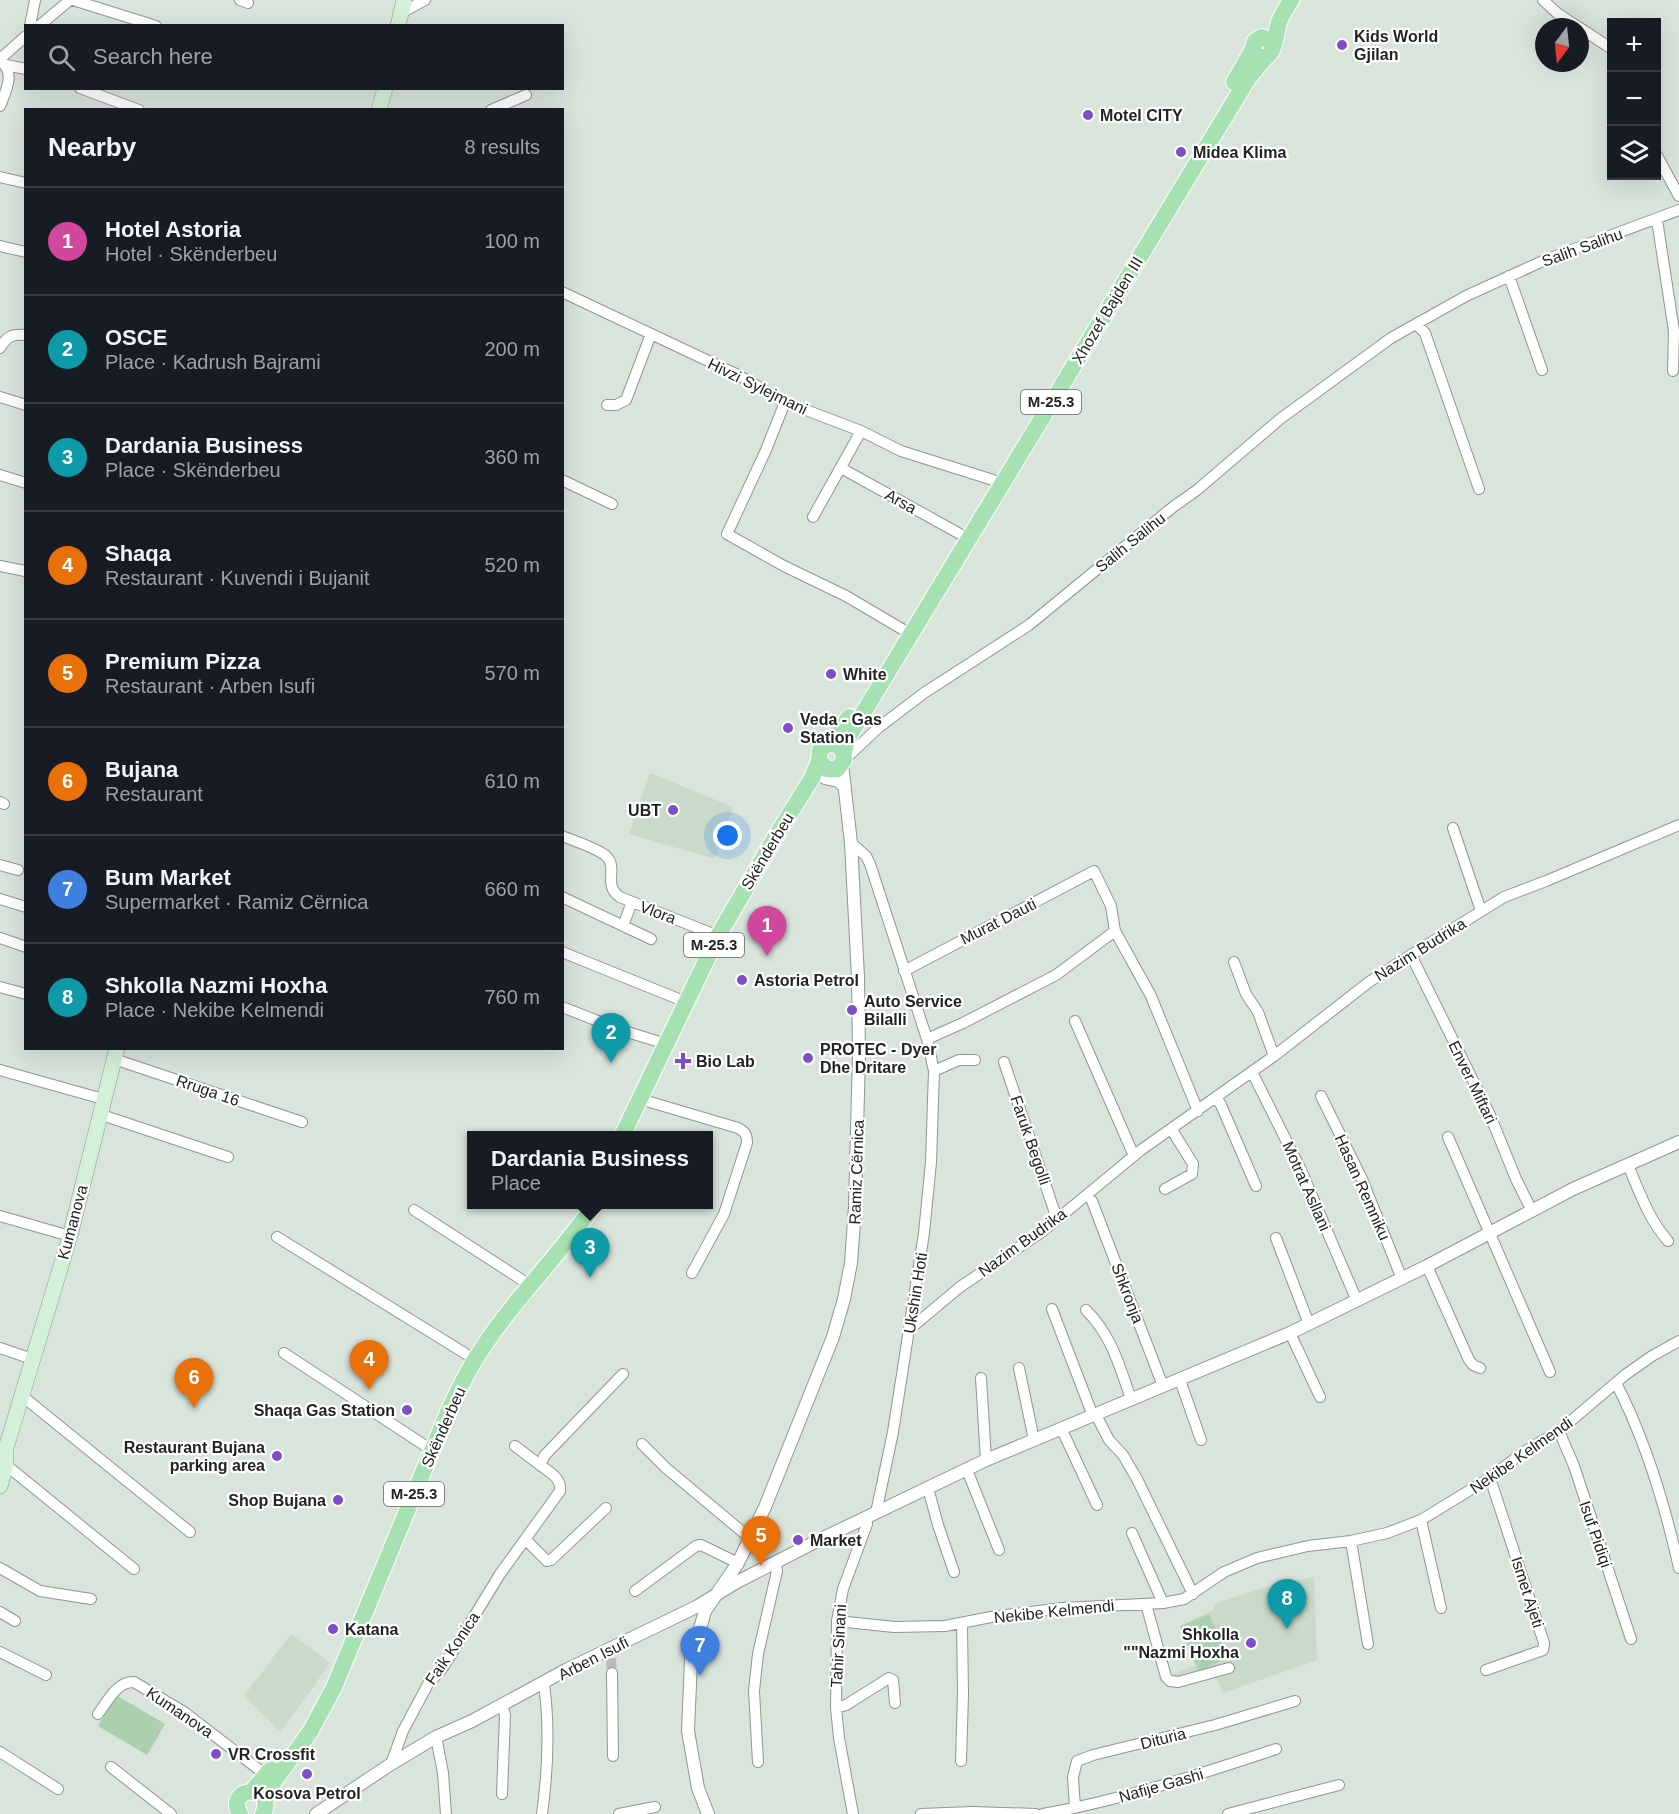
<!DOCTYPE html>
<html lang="en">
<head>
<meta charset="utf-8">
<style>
	body { margin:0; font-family:Helvetica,sans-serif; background:#20242c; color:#f1f3f6 }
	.controls { position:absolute; right:18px; top:18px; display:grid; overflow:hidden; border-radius:0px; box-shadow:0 6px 24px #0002 }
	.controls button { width:54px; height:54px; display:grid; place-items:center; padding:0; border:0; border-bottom:2px solid #363941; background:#171b24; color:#f1f3f6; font:30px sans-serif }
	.compass { position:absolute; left:1535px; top:18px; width:54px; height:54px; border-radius:50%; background:#171b24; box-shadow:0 6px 24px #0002; rotate:195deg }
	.you { position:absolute; left:728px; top:836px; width:21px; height:21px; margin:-15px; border:4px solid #fff; border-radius:50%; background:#1a73e8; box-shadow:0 0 0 9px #1a73e833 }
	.badge { display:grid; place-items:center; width:39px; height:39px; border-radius:50%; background:#7e4ec6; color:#fff; font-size:20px; font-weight:700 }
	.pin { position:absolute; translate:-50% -50px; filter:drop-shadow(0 2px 3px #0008) }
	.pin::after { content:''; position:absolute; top:32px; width:21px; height:18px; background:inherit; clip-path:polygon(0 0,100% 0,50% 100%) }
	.popup { position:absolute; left:467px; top:1131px; width:246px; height:78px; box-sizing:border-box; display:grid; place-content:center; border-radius:0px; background:#171b24; filter:drop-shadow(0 2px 4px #0005); font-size:20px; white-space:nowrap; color:#9ea1a6 }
	.popup b { font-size:22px; color:#f1f3f6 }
	.popup::after { content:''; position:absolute; left:50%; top:100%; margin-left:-12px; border:12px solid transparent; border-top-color:#171b24 }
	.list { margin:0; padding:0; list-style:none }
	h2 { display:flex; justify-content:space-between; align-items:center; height:78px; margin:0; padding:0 24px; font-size:26px }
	h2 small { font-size:20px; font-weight:400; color:#9ea1a6 }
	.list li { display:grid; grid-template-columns:39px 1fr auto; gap:18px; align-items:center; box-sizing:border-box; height:108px; padding:0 24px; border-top:2px solid #363941 }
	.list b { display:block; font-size:22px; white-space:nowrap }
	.list p { margin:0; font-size:20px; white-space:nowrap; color:#9ea1a6 }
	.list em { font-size:20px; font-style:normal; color:#9ea1a6 }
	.icon { flex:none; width:33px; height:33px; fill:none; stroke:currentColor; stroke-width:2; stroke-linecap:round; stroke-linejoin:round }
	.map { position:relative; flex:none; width:1679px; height:1814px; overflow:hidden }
	.search { position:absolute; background:#171b24; box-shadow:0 6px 24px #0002; left:24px; top:24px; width:540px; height:66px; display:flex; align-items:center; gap:15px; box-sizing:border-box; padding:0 21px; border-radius:0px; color:#9ea1a6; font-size:22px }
	.panel { position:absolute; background:#171b24; box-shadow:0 6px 24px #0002; left:24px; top:108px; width:540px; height:942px; border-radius:0px }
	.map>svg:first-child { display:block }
	.built { fill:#c9dacb }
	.green { fill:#abd0b0 }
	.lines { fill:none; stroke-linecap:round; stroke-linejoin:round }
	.minor-tunnel { stroke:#b4beb6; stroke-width:10; stroke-dasharray:10 5; stroke-linecap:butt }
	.minor-casing { stroke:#8e988f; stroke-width:12 }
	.tertiary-casing { stroke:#8e988f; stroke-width:14 }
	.secondary-casing { stroke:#8e988f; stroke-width:16 }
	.primary-casing { stroke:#fff; stroke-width:18 }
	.minor { stroke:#fff; stroke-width:10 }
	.tertiary { stroke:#fff; stroke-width:12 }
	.secondary { stroke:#d3f0d9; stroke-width:15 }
	.primary { stroke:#a6e1b2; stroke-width:16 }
	.poi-dot { fill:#7e4ec6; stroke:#fff; stroke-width:2 }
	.labels { text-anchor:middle; stroke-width:4.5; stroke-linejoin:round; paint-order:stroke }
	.shield { fill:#fff; stroke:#646664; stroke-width:1.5 }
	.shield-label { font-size:15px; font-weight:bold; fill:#212522 }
	.poi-label { font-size:16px; font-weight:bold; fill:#212522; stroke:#fff; text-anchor:start }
	.street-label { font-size:16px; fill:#212522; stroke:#fff }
</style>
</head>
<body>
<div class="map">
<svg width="1679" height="1814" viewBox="0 0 1679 1814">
	<rect width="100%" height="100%" fill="#d9e4db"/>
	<path class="built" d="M650,773L733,807L715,859L629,834Z
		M1314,1577L1317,1660L1223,1693L1216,1678L1174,1688L1170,1675L1195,1666L1180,1626L1213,1610L1214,1604L1275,1584Z
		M291,1634L330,1663L281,1732L244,1696Z"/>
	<path class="green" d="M1209,1614L1228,1658L1199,1671L1180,1626Z
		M116,1695L165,1724L147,1755L98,1726Z"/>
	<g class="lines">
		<path class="minor-tunnel" d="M611,1658L612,1673"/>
		<defs>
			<path id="minor" d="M73,0L156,26
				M240,0L248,3
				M1543,0L1557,13L1578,27
				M401,13L425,0
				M30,26L35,0
				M39,26L70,0
				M1580,28L1612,49
				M0,59L26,36
				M0,61C16,72 6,91 0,106
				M6,65L26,69
				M80,88L139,110
				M491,110L526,95
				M1656,154L1679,196
				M0,177L26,183
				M1657,220L1674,331L1673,371
				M0,246L26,252
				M1509,276L1542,370
				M562,292L736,374L785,402L861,431L901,451L993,480
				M1416,324L1425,333L1479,489
				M0,348C7,336 12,334 26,335
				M0,397L26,405
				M785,402L766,450L727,534L784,566L846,596L902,629
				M607,405H616L626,400L651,334
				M841,468L960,534
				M0,475L26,483
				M562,480L612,504
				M813,517L861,431
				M0,566L25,571
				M844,760L878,728L924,693L1029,625L1173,507L1197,490L1280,419L1391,338L1466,296L1545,260L1679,210
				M0,802L4,804
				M1453,828L1481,911
				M562,836C574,841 597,848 606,856C619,868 602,885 620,897L718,936
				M851,843L866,856L870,864L927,1039L934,1071L931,1162L924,1233L893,1432L876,1513
				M0,865L18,870
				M562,897L651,939
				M0,899L26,907
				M623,926L632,902
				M0,938L26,947
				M562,952L686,1002
				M1411,955L1490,1115L1516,1179L1532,1211
				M1234,962L1246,994L1258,1012L1274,1056
				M904,971L1094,871L1111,906L1115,931L1151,996L1198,1111
				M0,987L26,994
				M562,1007L621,1030L666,1044
				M1075,1021L1134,1156
				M927,1039L963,1023L1056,975L1115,931
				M114,1059L302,1122
				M1004,1062L1057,1219
				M0,1070L103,1099
				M934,1071L959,1060H975
				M1252,1072L1301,1170L1357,1301
				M1321,1096L1362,1179L1402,1279
				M1216,1097L1221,1105L1256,1186
				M650,1102L738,1128C745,1132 747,1134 747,1143L724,1214L692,1273
				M99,1114L228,1157
				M1448,1137L1550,1372
				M1628,1165C1639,1191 1649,1220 1668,1241
				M1165,1189L1192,1174L1193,1164L1172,1130
				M1092,1201L1163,1386
				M414,1210L522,1280
				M0,1216L70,1236
				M277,1237L466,1354
				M1276,1238L1309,1324
				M1427,1266L1469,1360L1473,1365L1480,1368
				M1052,1309L1093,1416
				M1086,1310C1112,1336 1119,1365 1131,1399
				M911,1328L960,1287L1043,1231L1141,1150L1274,1056L1369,982L1403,960L1504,897L1546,881L1679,825
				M1290,1333L1320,1397
				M0,1348L32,1359
				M284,1353L424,1445
				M1019,1368L1034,1440
				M981,1378L986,1460
				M1180,1380L1201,1440
				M1616,1383C1646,1441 1665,1505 1679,1568
				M21,1395L190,1532
				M1096,1415L1109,1440L1123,1455L1137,1479L1193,1594
				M1062,1430L1097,1505
				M1559,1431L1574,1466L1631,1639
				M642,1444L666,1468L751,1539
				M515,1446L540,1465
				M6,1465L134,1569
				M967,1470L999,1550
				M928,1488L938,1525L954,1572
				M1421,1520L1441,1608
				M1132,1533L1163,1603
				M526,1540L547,1561L551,1560L606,1508
				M1351,1541L1368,1644
				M0,1568L40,1591L91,1599
				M635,1591L696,1546L701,1545L738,1563
				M1146,1604L1166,1677L1170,1681L1178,1682L1229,1668
				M0,1612L15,1621
				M837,1621L894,1627L945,1626L991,1617L1063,1608L1163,1603L1184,1599L1224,1572L1257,1558L1308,1546L1351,1541L1387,1533L1421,1520L1488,1479L1525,1451L1559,1431L1625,1375L1652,1356L1679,1341
				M0,1652L46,1675
				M1486,1670L1543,1650L1544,1643L1492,1484L1488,1479
				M612,1673L613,1756
				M836,1708L846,1705L889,1678L893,1680L895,1703
				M98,1714C107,1702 117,1681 134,1682L184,1712L266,1775
				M436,1737L443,1773L446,1814
				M0,1752L58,1789
				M961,1761L963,1694L962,1624
				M758,1762L754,1691L758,1654L777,1571L776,1563
				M391,1764L403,1731L428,1684L442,1669L500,1574L560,1491C562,1478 549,1472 540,1465L545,1455L623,1374
				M111,1767L171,1814
				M502,1794L505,1715L502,1705
				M1075,1808L1073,1777L1077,1761L1093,1755L1215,1725L1295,1701
				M542,1814C548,1770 550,1728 544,1684
				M619,1814L655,1807
				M853,1814L839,1738L836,1708L837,1621L843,1589L867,1524L866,1518
				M921,1814L972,1812L1036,1814
				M1043,1814C1123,1800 1200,1774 1276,1749
				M1228,1814L1339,1785"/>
			<path id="tertiary" d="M825,778L838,781L845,787
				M316,1814L391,1764L436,1737L472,1721L566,1670L696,1607L737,1582L819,1540L986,1460L1290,1333L1427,1266L1573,1189L1679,1142
				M708,1814L698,1788L688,1731L691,1660L705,1611L738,1563L765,1507L833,1337L844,1299L851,1263L855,1207L859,1054L858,977L851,843L842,764"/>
			<path id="secondary" d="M398,26L404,0
				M379,110L385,88
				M0,1486L6,1465V1448L70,1236L117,1048"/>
			<path id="primary" d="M1272,46L1268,39L1262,37L1255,41L1253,49C1255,54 1257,58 1264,57C1275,56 1276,31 1279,22C1282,14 1287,7 1291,0
				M1234,82L1253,49
				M829,744L849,717
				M844,752L847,740L854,728L1249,77L1266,57
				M622,1136L718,936L776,836L812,778L819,761L820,750C831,739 844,745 844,760L837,769H827L819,761
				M252,1791L271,1769
				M265,1801L272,1784L310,1732L334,1687L448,1412C457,1393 466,1373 478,1355C512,1301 558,1257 595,1204
				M240,1814C224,1785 278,1784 263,1814"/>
		</defs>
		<use href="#minor" class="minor-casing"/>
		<use href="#tertiary" class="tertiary-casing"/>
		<use href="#secondary" class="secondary-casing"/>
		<use href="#primary" class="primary-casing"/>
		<use href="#minor" class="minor"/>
		<use href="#tertiary" class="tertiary"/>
		<use href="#secondary" class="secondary"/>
		<use href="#primary" class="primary"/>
	</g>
	<g class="poi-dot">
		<circle cx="1342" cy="45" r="6"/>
		<circle cx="1088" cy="115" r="6"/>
		<circle cx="1181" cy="152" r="6"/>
		<circle cx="831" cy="674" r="6"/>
		<circle cx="788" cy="728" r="6"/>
		<circle cx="673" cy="810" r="6"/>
		<circle cx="742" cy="980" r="6"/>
		<circle cx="852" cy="1010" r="6"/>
		<circle cx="808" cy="1058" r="6"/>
		<path d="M680 1052h6v6h6v6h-6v6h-6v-6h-6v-6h6z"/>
		<circle cx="407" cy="1410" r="6"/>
		<circle cx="277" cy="1456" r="6"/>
		<circle cx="338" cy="1500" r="6"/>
		<circle cx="798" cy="1540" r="6"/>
		<circle cx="333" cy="1629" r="6"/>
		<circle cx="1251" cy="1643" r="6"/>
		<circle cx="216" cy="1754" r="6"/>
		<circle cx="307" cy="1774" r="6"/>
	</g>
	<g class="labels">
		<g class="shield">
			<rect x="1021" y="390" width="60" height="24" rx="4.5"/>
			<rect x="684" y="933" width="60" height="24" rx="4.5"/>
			<rect x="384" y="1482" width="60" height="24" rx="4.5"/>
		</g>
		<g class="shield-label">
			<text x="1051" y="407">M-25.3</text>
			<text x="714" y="950">M-25.3</text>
			<text x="414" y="1499">M-25.3</text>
		</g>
		<g class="poi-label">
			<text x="1354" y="42">Kids World<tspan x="1354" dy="18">Gjilan</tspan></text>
			<text x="1100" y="121">Motel CITY</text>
			<text x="1193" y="158">Midea Klima</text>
			<text x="843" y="680">White</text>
			<text x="800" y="725">Veda - Gas<tspan x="800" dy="18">Station</tspan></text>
			<text x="661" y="816" text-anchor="end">UBT</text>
			<text x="754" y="986">Astoria Petrol</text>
			<text x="864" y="1007">Auto Service<tspan x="864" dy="18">Bilalli</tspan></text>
			<text x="820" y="1055">PROTEC - Dyer<tspan x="820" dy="18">Dhe Dritare</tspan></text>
			<text x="696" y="1067">Bio Lab</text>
			<text x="395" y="1416" text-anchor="end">Shaqa Gas Station</text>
			<text x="265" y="1453" text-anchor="end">Restaurant Bujana<tspan x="265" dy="18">parking area</tspan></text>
			<text x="326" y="1506" text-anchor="end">Shop Bujana</text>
			<text x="810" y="1546">Market</text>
			<text x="345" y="1635">Katana</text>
			<text x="1239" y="1640" text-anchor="end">Shkolla<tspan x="1239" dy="18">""Nazmi Hoxha</tspan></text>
			<text x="228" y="1760">VR Crossfit</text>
			<text x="307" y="1799" text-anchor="middle">Kosova Petrol</text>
		</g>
		<g class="street-label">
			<text transform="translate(1582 247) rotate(-20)" y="6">Salih Salihu</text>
			<text transform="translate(1107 310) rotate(-59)" y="6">Xhozef Bajden III</text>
			<text transform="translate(758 386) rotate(26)" y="6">Hivzi Sylejmani</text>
			<text transform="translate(901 501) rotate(29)" y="6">Arsa</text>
			<text transform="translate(1130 542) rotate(-39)" y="6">Salih Salihu</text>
			<text transform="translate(767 851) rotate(-59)" y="6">Skënderbeu</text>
			<text transform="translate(658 912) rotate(21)" y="6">Vlora</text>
			<text transform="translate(998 921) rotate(-27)" y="6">Murat Dauti</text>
			<text transform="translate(1420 949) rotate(-32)" y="6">Nazim Budrika</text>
			<text transform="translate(1473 1082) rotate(64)" y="6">Enver Miftari</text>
			<text transform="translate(208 1090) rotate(19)" y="6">Rruga 16</text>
			<text transform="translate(1031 1140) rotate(71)" y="6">Faruk Begolli</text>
			<text transform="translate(856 1172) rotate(-88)" y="6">Ramiz Cërnica</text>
			<text transform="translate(1307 1186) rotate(66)" y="6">Motrat Asllani</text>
			<text transform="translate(1363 1187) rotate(66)" y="6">Hasan Remniku</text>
			<text transform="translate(72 1222) rotate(-75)" y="6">Kumanova</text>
			<text transform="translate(1022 1242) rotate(-36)" y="6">Nazim Budrika</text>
			<text transform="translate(915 1293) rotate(-81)" y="6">Ukshin Hoti</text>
			<text transform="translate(1128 1293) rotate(69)" y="6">Shkronja</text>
			<text transform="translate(443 1427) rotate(-66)" y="6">Skënderbeu</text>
			<text transform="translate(1521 1455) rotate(-35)" y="6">Nekibe Kelmendi</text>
			<text transform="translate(1596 1534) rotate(71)" y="6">Isuf Pidiqi</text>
			<text transform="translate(1528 1592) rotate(72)" y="6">Ismet Ajeti</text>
			<text transform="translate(1054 1611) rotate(-6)" y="6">Nekibe Kelmendi</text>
			<text transform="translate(838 1646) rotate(-87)" y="6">Tahir Sinani</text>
			<text transform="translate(452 1648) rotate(-56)" y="6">Faik Konica</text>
			<text transform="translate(593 1658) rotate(-27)" y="6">Arben Isufi</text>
			<text transform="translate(180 1712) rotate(34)" y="6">Kumanova</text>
			<text transform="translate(1163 1738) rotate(-14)" y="6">Dituria</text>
			<text transform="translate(1161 1785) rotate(-16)" y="6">Nafije Gashi</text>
		</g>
	</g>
</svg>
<div class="controls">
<button>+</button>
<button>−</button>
<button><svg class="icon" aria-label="layers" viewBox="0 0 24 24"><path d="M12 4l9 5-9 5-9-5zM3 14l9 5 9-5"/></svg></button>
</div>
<svg class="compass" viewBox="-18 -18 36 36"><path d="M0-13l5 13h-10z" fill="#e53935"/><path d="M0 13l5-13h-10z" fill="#9ea1a6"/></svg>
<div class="you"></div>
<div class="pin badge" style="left:767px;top:956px;background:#d1479c">1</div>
<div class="pin badge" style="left:611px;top:1063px;background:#0f9aa8">2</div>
<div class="pin badge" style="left:590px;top:1278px;background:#0f9aa8">3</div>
<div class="popup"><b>Dardania Business</b>Place</div>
<div class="pin badge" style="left:369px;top:1390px;background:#e8710a">4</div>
<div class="pin badge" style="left:761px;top:1566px;background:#e8710a">5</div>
<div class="pin badge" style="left:194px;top:1408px;background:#e8710a">6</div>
<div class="pin badge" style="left:700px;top:1676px;background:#3f7fe0">7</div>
<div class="pin badge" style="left:1287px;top:1629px;background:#0f9aa8">8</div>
<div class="search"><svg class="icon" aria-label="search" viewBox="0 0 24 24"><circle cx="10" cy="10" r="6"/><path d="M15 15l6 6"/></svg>Search here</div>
<section class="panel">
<h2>Nearby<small>8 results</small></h2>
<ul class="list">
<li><span class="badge" style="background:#d1479c">1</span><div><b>Hotel Astoria</b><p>Hotel · Skënderbeu</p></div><em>100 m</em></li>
<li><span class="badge" style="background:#0f9aa8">2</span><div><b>OSCE</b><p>Place · Kadrush Bajrami</p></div><em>200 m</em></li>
<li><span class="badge" style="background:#0f9aa8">3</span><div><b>Dardania Business</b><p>Place · Skënderbeu</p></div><em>360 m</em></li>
<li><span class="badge" style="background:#e8710a">4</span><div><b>Shaqa</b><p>Restaurant · Kuvendi i Bujanit</p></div><em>520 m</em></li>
<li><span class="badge" style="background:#e8710a">5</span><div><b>Premium Pizza</b><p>Restaurant · Arben Isufi</p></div><em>570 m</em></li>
<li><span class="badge" style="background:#e8710a">6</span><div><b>Bujana</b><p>Restaurant</p></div><em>610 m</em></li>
<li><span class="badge" style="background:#3f7fe0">7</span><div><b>Bum Market</b><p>Supermarket · Ramiz Cërnica</p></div><em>660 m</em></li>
<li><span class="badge" style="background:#0f9aa8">8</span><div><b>Shkolla Nazmi Hoxha</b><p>Place · Nekibe Kelmendi</p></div><em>760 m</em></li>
</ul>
</section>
</div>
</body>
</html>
